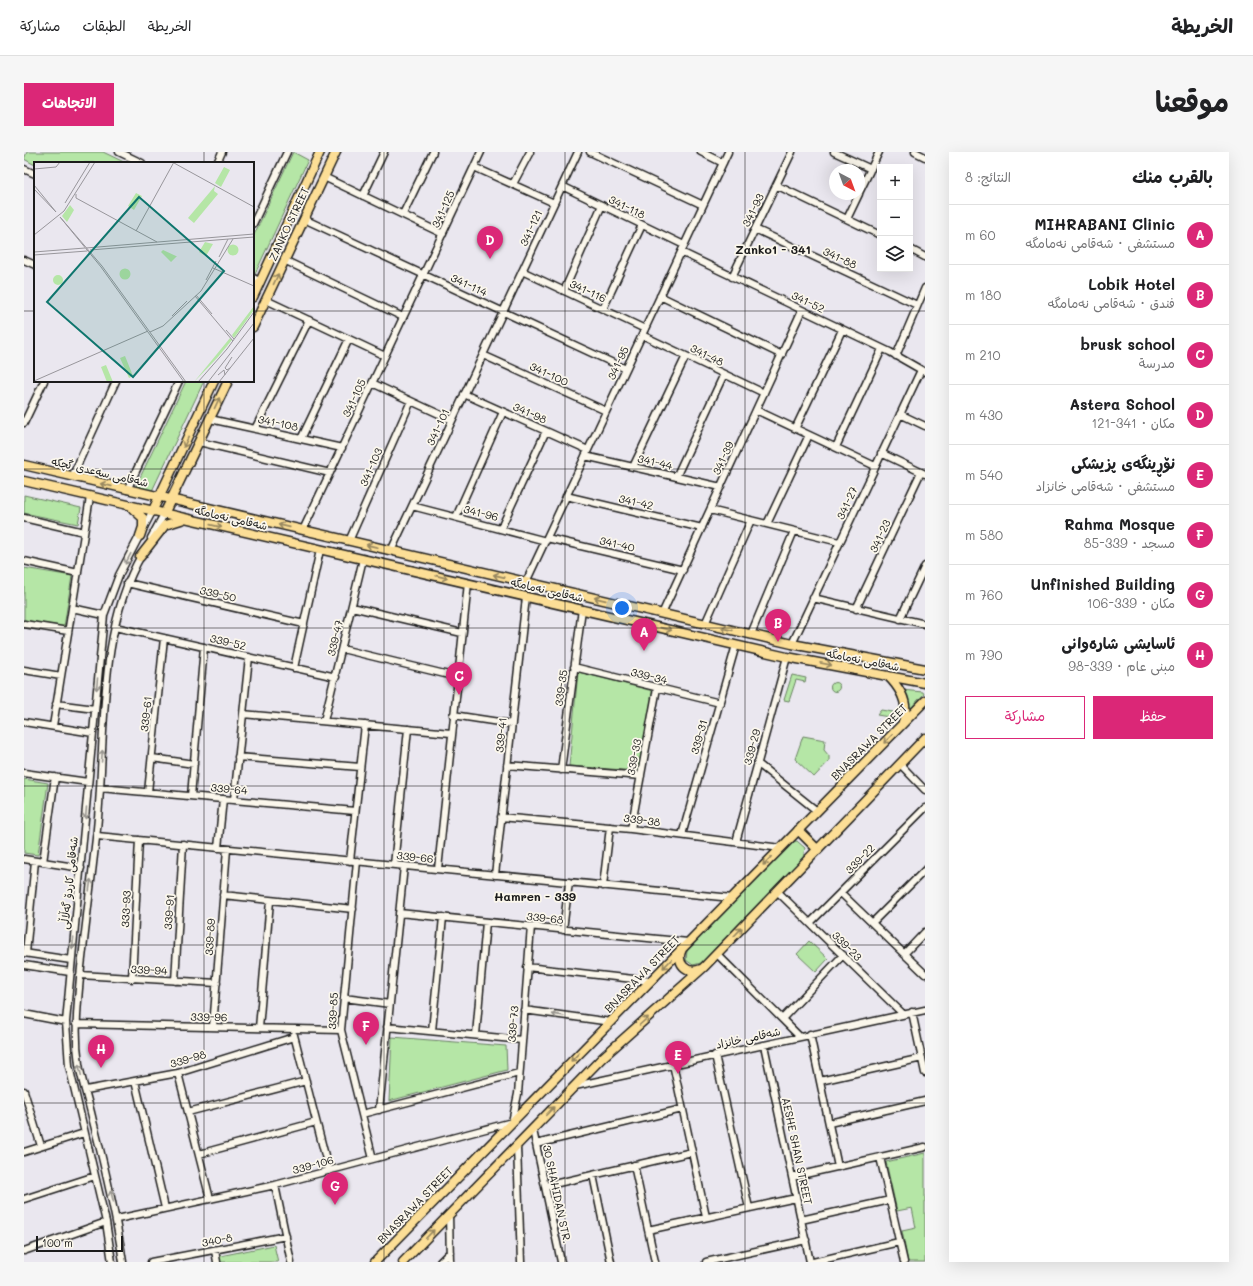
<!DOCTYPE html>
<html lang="ar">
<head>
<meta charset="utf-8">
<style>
	body { margin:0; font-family:Mali,"Playpen Sans Arabic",sans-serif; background:#f6f6f6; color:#202124; direction:rtl }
	.controls { position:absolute; right:12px; top:12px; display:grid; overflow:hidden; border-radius:0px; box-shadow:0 4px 16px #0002 }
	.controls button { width:36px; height:36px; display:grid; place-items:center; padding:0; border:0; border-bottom:1px solid #e0e0e0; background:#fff; color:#202124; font:20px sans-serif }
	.compass { position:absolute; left:805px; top:12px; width:36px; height:36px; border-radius:50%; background:#fff; box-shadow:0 4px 16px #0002; rotate:139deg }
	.scale { position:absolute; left:12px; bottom:10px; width:87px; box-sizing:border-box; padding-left:4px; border:2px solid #1c1c1c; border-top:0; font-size:11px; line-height:14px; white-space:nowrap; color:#1c1c1c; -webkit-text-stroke:3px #fbf7ec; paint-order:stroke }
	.you { position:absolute; left:598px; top:456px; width:14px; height:14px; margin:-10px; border:3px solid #fff; border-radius:50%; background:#1a73e8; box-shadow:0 0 0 6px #1a73e833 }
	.badge { display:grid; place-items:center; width:26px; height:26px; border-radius:50%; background:#db2777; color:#fff; font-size:13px; font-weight:700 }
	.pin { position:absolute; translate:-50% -33px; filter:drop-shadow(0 1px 2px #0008) }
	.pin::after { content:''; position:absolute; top:21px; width:14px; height:12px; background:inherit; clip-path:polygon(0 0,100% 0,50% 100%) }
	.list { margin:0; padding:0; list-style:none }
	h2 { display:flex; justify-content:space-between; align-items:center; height:52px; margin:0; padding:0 16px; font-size:17px }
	h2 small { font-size:13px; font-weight:400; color:#757577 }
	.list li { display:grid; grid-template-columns:26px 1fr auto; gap:12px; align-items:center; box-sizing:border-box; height:60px; padding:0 16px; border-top:1px solid #e0e0e0 }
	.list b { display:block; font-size:15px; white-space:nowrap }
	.list p { margin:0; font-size:13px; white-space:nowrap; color:#757577 }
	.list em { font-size:13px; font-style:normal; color:#757577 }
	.actions { display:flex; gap:8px; padding:12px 16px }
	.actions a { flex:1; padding:9px 0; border:1px solid #db2777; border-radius:0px; text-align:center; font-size:14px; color:#db2777 }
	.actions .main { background:#db2777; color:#fff }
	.icon { flex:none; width:22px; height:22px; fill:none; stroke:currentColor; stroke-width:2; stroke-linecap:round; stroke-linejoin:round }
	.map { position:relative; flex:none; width:901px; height:1110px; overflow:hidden; direction:ltr; border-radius:0px }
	header { display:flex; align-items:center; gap:24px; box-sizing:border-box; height:56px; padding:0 20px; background:#fff; border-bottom:1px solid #e0e0e0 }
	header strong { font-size:19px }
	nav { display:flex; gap:22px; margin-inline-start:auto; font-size:14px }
	.intro { display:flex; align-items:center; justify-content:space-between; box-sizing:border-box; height:96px; padding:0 24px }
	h1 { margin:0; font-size:28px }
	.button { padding:10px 18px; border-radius:0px; background:#db2777; color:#fff; font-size:14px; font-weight:700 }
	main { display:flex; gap:24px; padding:0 24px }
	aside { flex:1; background:#fff; border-radius:0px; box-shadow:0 4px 16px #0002 }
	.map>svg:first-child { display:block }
	.green { fill:#b5e6a6; stroke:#688161 }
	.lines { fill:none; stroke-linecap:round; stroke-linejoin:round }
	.minor-casing { stroke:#1c1c1c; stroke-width:9 }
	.major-casing { stroke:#1c1c1c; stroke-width:11 }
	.minor { stroke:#fbf7ec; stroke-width:6 }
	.major { stroke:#fcde96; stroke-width:8 }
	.oneway { stroke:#97875f }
	.oneway2 { stroke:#97948e }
	.grid { fill:none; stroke:#1c1c1c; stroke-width:1; stroke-opacity:0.55 }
	.labels { text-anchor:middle; stroke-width:3.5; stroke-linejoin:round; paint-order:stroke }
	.street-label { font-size:11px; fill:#1c1c1c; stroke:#fbf7ec }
	.neighbourhood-label { font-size:12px; font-weight:bold; fill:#1c1c1c; stroke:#fbf7ec }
	.inset-road { fill:none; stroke:#98969b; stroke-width:1 }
	.view { fill:#0f766e; fill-opacity:0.15; stroke:#0f766e; stroke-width:2 }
	.inset-edge { fill:none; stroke:#1c1c1c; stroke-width:2 }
</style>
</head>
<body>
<header>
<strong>الخريطة</strong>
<nav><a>الخريطة</a><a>الطبقات</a><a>مشاركة</a></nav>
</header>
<div class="intro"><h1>موقعنا</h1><a class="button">الاتجاهات</a></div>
<main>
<aside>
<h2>بالقرب منك<small>النتائج: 8</small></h2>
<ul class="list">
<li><span class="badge">A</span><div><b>MIHRABANI Clinic</b><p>مستشفى · شەقامی نەمامگە</p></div><em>60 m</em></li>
<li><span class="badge">B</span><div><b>Lobik Hotel</b><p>فندق · شەقامی نەمامگە</p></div><em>180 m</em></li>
<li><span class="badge">C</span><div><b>brusk school</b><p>مدرسة</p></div><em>210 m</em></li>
<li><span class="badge">D</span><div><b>Astera School</b><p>مكان · 341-121</p></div><em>430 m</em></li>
<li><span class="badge">E</span><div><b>نۆڕینگەی پزیشکی</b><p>مستشفى · شەقامی خانزاد</p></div><em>540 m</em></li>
<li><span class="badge">F</span><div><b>Rahma Mosque</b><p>مسجد · 339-85</p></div><em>580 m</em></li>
<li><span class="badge">G</span><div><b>Unfinished Building</b><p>مكان · 339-106</p></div><em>760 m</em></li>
<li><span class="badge">H</span><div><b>ئاسایشی شارەوانی</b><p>مبنى عام · 339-98</p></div><em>790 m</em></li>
</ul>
<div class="actions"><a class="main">حفظ</a><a>مشاركة</a></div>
</aside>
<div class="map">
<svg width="901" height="1110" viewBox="0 0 901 1110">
	<rect width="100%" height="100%" fill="#eae7ef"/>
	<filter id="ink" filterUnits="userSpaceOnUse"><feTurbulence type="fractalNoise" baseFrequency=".025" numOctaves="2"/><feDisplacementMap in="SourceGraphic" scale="8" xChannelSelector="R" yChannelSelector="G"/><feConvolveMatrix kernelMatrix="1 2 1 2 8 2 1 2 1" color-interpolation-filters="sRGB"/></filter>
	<g filter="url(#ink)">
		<path class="green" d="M3,0H79L102,11H11V13L0,7Z
			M269,0L284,8L231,122L229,121V85Z
			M162,229H180L127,341L111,336Z
			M0,343L57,356L54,372L0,361Z
			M0,416L48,424L40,475L0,468Z
			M554,520L629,539L614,619L545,614Z
			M768,523L782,526L781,530L772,528L765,549L760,548Z
			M806.5 535a4.5 4.5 0 1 1 9 0a4.5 4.5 0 1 1-9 0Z
			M877,538L899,540L900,542L886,557Z
			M857,558L869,560L865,565L853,563Z
			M779,584L801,588L800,598L805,604V609L790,625L771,607Z
			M0,627L24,631L14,703L0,701Z
			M773,689L781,696L779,706L677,811L669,813L662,808L663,799L686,772L766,690Z
			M785,789L804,807L792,820L773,802Z
			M368,885L482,894L483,918L365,949Z
			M901,1001V1110H884L878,1079L892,1076L888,1056L873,1059L862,1010Z
			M250,1093L254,1110H192L191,1105Z"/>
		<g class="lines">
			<defs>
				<path id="minor" d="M95,0L118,11
					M566,0L679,53
					M677,0L699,11
					M810,0L847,17
					M891,0L901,5
					M193,11L198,0
					M450,15L530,51
					M0,17L11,22
					M300,25L419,82
					M489,32L506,0
					M752,33L856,83
					M538,34L660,93
					M835,41L855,0
					M339,44L360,0
					M379,62L409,0
					M280,67L602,217
					M823,67L835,42
					M229,72L263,0
					M731,77L893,153
					M886,97L901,105
					M657,100L866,200L901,220
					M0,108L11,113
					M260,108L379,165
					M498,119L621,177
					M708,125L768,0
					M229,126L236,129
					M540,139L578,53
					M636,144L758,203
					M242,148L361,204
					M579,157L618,73
					M618,183L740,241
					M459,203L582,259
					M872,204L901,136
					M348,231L428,268
					M440,242L564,298
					M732,258L851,314
					M876,262L901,274
					M186,267L318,296
					M0,271L20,229
					M772,275L818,178
					M231,277L285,168
					M277,287L325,187
					M175,290L306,321
					M812,295L858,197
					M857,301L901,322
					M561,304L697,335
					M609,315L662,204
					M48,325L92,229
					M652,325L700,222
					M103,338L155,229
					M542,344L678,376
					M388,354L522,389
					M686,358L815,390
					M432,365L479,260
					M0,366L60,380
					M743,372L785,283
					M477,376L522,279
					M279,378L457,0
					M127,386L140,362
					M523,386L659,418
					M325,389L387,249
					M367,399L554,0
					M0,409L54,421
					M502,430L704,0
					M103,431L280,472
					M789,446L901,472
					M328,455L438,481
					M48,456L80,463
					M832,457L897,320
					M638,462L778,158
					M876,467L901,414
					M0,472L44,479
					M681,472L727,368
					M91,475L312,525
					M727,482L770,379
					M768,492L897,218
					M318,497L433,525
					M550,515L696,551
					M270,516L296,398
					M0,518L37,524
					M32,552L71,557
					M219,562L427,581
					M429,563L488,572
					M300,569L339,407
					M0,570L69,581
					M29,574L66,345
					M214,605L336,615
					M128,606L170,612
					M733,611L793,659
					M876,612L901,638
					M483,613L617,624
					M537,618L558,457
					M0,621L64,630
					M76,636L331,659
					M124,640L140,486
					M167,644L180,495
					M210,648L225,505
					M477,665L607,677L757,696
					M607,677L633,536
					M658,683L712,493
					M73,684L708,746
					M712,690L763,505
					M194,696L199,647
					M0,707L57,716
					M326,709L341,573
					M333,709L317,878L349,1007
					M19,710L31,625
					M370,713L384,577
					M414,717L444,431
					M471,723L502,445
					M579,734L586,675
					M753,739L879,862
					M817,741L901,822
					M199,743L329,757
					M375,761L664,790
					M786,771L901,656
					M848,771L901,718
					M539,778L545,730
					M0,801L47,808
					M2,801L11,709
					M693,802L776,885
					M880,802L901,780
					M0,813L46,820
					M503,815L627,829
					M56,823L193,831
					M108,827L115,688
					M151,829L159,692
					M320,846L366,852
					M500,858L587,870
					M888,860L901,921
					M0,862L42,870
					M758,867L819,803
					M52,872L317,878
					M189,875L203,697
					M363,875L498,888
					M235,876L246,749
					M408,879L419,765
					M786,882L814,1015
					M270,883L305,1019
					M452,883L462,770
					M740,893L786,1110
					M691,903L725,1056
					M649,912L682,1065
					M154,921L186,1047
					M111,929L141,1056
					M796,929L898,906
					M551,934L901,858
					M62,938L154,921L270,885
					M0,939L17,994
					M355,958L380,714
					M164,960L282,929
					M338,962L495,921
					M805,971L901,949
					M509,978L537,1110
					M512,992L658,957
					M493,994L497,1110
					M0,1000L60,981
					M175,1002L292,970
					M856,1005L880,1110
					M610,1013L631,1110
					M569,1023L587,1110
					M768,1025L901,995
					M251,1033L267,1110
					M521,1034L668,1000
					M0,1047L71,1024
					M425,1062L426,1110
					M93,1067L251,1033L488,970L494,942L507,774
					M777,1068L866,1048
					M624,1078L772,1046
					M191,1098L193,1110
					M0,1099L82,1070
					M88,1110L82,1070L45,914L42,870L80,463L95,423L128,360
					M99,1110C92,1062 81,1016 69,969C65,950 58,931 55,912C50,879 54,848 57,815C62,772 67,729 72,686C83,595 71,483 118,402
					M127,1110L262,1084
					M416,1110L426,1100
					M682,1110L782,1088
					M789,1110L875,1090"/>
				<path id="major" d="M229,145L296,0
					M229,175L312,0
					M0,313L768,492L901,517
					M0,329L763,505L901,531
					M109,357L119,366V375L116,384
					M128,360L190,229
					M140,362L204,229
					M116,405L141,373L157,368
					M864,524C876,536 886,552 879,570
					M774,678L794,698
					M658,797C651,811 663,823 677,817
					M351,1110L901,549
					M379,1110L578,906L680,815L901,586"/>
			</defs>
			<use href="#minor" class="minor-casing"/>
			<use href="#major" class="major-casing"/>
			<use href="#minor" class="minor"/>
			<use href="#major" class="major"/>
		</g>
		<defs><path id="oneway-shaft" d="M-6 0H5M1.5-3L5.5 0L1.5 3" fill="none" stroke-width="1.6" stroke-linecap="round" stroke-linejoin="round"/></defs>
		<g class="oneway">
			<use href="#oneway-shaft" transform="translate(252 127) rotate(-65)"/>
			<use href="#oneway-shaft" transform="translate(193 251) rotate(-65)"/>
			<use href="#oneway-shaft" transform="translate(162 290) rotate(115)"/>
			<use href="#oneway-shaft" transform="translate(82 333) rotate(-167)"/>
			<use href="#oneway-shaft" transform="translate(192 374) rotate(13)"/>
			<use href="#oneway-shaft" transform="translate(260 374) rotate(-167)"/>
			<use href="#oneway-shaft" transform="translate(348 394) rotate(-167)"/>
			<use href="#oneway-shaft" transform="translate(475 424) rotate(-167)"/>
			<use href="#oneway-shaft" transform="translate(418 425) rotate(13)"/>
			<use href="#oneway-shaft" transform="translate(576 447) rotate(-167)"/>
			<use href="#oneway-shaft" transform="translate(642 477) rotate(13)"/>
			<use href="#oneway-shaft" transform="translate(703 477) rotate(-167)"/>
			<use href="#oneway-shaft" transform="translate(802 512) rotate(11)"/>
			<use href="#oneway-shaft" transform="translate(864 587) rotate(135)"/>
			<use href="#oneway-shaft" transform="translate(743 709) rotate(134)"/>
			<use href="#oneway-shaft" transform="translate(714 780) rotate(-46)"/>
			<use href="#oneway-shaft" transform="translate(643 812) rotate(134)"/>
			<use href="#oneway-shaft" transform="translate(620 869) rotate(-42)"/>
			<use href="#oneway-shaft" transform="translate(551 905) rotate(134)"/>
			<use href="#oneway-shaft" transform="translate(526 959) rotate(-46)"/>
			<use href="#oneway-shaft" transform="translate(406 1082) rotate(-46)"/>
		</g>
		<g class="oneway2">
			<use href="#oneway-shaft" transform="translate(104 407) rotate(118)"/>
			<use href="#oneway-shaft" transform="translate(73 532) rotate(95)"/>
			<use href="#oneway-shaft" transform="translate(78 604) rotate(-86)"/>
			<use href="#oneway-shaft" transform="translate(62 661) rotate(95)"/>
			<use href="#oneway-shaft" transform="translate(66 733) rotate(-82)"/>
			<use href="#oneway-shaft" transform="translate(49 791) rotate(96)"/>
			<use href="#oneway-shaft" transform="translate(534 863) rotate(-172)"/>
			<use href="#oneway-shaft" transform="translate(56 918) rotate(-103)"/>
			<use href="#oneway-shaft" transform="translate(88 1044) rotate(-104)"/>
		</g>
	</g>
	<path class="grid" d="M180,0V11M360,0V1110M541,0V1110M721,0V1110M0,159H11M229,159H901M180,229V1110M0,317H901M0,476H901M0,634H901M0,793H901M0,951H901"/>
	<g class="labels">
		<g class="street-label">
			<text transform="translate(603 55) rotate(26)" y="4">341-118</text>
			<text transform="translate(419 57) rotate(-65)" y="4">341-125</text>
			<text transform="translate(729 58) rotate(-64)" y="4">341-93</text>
			<text transform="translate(265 72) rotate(-65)" y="4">ZANKO STREET</text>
			<text transform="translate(507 76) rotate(-65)" y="4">341-121</text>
			<text transform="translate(816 106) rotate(25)" y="4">341-88</text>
			<text transform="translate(445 133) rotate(25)" y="4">341-114</text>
			<text transform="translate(564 139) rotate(25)" y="4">341-116</text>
			<text transform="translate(784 150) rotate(26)" y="4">341-52</text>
			<text transform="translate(683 203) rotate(26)" y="4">341-48</text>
			<text transform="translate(594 211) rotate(-65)" y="4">341-95</text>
			<text transform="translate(525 222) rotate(25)" y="4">341-100</text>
			<text transform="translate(330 246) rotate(-65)" y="4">341-105</text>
			<text transform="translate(506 261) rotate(24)" y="4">341-98</text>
			<text transform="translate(254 271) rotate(12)" y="4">341-108</text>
			<text transform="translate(414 275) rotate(-65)" y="4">341-101</text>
			<text transform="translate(699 306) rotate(-65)" y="4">341-39</text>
			<text transform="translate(631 310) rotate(13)" y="4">341-44</text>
			<text transform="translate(347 315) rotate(-66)" y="4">341-103</text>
			<text transform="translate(76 320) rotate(13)" y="4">شەقامی سەعدی گچکە</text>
			<text transform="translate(612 350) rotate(13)" y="4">341-42</text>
			<text transform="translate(823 351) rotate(-65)" y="4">341-27</text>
			<text transform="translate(457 361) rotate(14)" y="4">341-96</text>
			<text transform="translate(207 366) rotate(13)" y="4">شەقامی نەمامگە</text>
			<text transform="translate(856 384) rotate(-65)" y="4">341-23</text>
			<text transform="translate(593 392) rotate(13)" y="4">341-40</text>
			<text transform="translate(523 438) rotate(13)" y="4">شەقامی نەمامگە</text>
			<text transform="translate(194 442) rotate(13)" y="4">339-50</text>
			<text transform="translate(311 486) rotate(-77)" y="4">339-47</text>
			<text transform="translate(204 490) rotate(13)" y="4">339-52</text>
			<text transform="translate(839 508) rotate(11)" y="4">شەقامی نەمامگە</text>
			<text transform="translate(625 524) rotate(14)" y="4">339-34</text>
			<text transform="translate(537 536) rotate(-82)" y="4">339-35</text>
			<text transform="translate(122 562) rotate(-84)" y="4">339-61</text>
			<text transform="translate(477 583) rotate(-84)" y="4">339-41</text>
			<text transform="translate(675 585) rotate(-74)" y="4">339-31</text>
			<text transform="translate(845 590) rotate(-45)" y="4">BNASRAWA STREET</text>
			<text transform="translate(728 595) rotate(-75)" y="4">339-29</text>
			<text transform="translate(610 605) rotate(-79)" y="4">339-33</text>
			<text transform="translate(205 637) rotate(5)" y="4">339-64</text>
			<text transform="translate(618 668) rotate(7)" y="4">339-38</text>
			<text transform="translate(391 705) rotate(6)" y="4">339-66</text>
			<text transform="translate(836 707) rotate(-45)" y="4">339-22</text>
			<text transform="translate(45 731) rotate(-84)" y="4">شەقامی کاردۆ گەڵاڵی</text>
			<text transform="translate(102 757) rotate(-87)" y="4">333-93</text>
			<text transform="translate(145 760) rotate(-86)" y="4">339-91</text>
			<text transform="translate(521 766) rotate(6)" y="4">339-68</text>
			<text transform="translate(186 785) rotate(-86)" y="4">339-89</text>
			<text transform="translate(823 794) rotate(45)" y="4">339-23</text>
			<text transform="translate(125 818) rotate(3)" y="4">339-94</text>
			<text transform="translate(618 822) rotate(-46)" y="4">BNASRAWA STREET</text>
			<text transform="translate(309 859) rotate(-87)" y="4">339-85</text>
			<text transform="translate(185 865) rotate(1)" y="4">339-96</text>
			<text transform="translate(489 872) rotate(-85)" y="4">339-73</text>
			<text transform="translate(724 886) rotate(-12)" y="4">شەقامی خانزاد</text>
			<text transform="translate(164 907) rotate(-16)" y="4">339-98</text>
			<text transform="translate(773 999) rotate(78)" y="4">AESHE SHAN STREET</text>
			<text transform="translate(289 1013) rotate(-15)" y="4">339-106</text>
			<text transform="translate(533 1042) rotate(78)" y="4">30 SHAHIDAN STR.</text>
			<text transform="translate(391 1053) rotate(-46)" y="4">BNASRAWA STREET</text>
			<text transform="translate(193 1088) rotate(-11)" y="4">340-8</text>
		</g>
		<g class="neighbourhood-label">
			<text x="749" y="102">Zanko1 - 341</text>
			<text x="511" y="749">Hamren - 339</text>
		</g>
	</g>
	<g transform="translate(10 10)">
		<rect width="220" height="220" fill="#eae7ef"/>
		<path d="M190,5L196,8L187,25L181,21ZM181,24L180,29L184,32L160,61L154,56ZM102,31L108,34L100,48L94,44ZM36,43L40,48L33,60L28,54ZM171,80L179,82L172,94L165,90ZM193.5 88a5.5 5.5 0 1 1 11 0a5.5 5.5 0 1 1-11 0ZM129,88L142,94H143L137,100L127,90ZM85.5 112a5.5 5.5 0 1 1 11 0a5.5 5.5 0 1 1-11 0ZM19 118a5 5 0 1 1 10 0a5 5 0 1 1-10 0ZM220,144V148L200,176L198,173ZM196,176L198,178L184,195L160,220ZM91,194L99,214L95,216L86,196ZM72,203L79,220H73L67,205Z" fill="#b5e6a6"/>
		<path class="inset-road" d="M140,1L220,45M0,7L22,5L26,0M0,23L22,50L0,27M42,32V36L123,80M31,41L56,0M102,69L140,0M0,73L30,49L61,0M52,86L220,72M56,88L220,75M0,90L51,86M0,93L53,89M185,95L194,77M179,106L220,124M172,118L182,99M162,133L178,152M161,134L199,179M138,154L153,139M192,168L200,177M116,170L129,164L167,129L199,77M196,206L193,208L191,206L198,195M184,213L190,208L191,213M0,219L114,169M150,220L67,105L26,55L68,104L152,220M164,220L193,187L220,150M174,220L220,161M185,220L220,176"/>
		<path class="view" d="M105,35L190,109L99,215L13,140Z"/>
		<rect width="220" height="220" class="inset-edge"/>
	</g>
</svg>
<div class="controls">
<button>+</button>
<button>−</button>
<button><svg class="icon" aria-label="layers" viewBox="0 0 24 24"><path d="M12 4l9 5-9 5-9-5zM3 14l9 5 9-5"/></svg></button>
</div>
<svg class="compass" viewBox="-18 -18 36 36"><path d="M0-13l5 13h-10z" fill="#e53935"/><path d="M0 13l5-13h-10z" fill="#757577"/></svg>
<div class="scale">100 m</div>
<div class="you"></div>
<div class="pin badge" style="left:620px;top:499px">A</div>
<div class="pin badge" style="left:754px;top:490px">B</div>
<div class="pin badge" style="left:435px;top:543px">C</div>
<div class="pin badge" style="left:466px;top:107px">D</div>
<div class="pin badge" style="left:654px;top:922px">E</div>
<div class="pin badge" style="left:342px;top:893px">F</div>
<div class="pin badge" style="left:311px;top:1053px">G</div>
<div class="pin badge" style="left:77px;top:916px">H</div>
</div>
</main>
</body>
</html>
